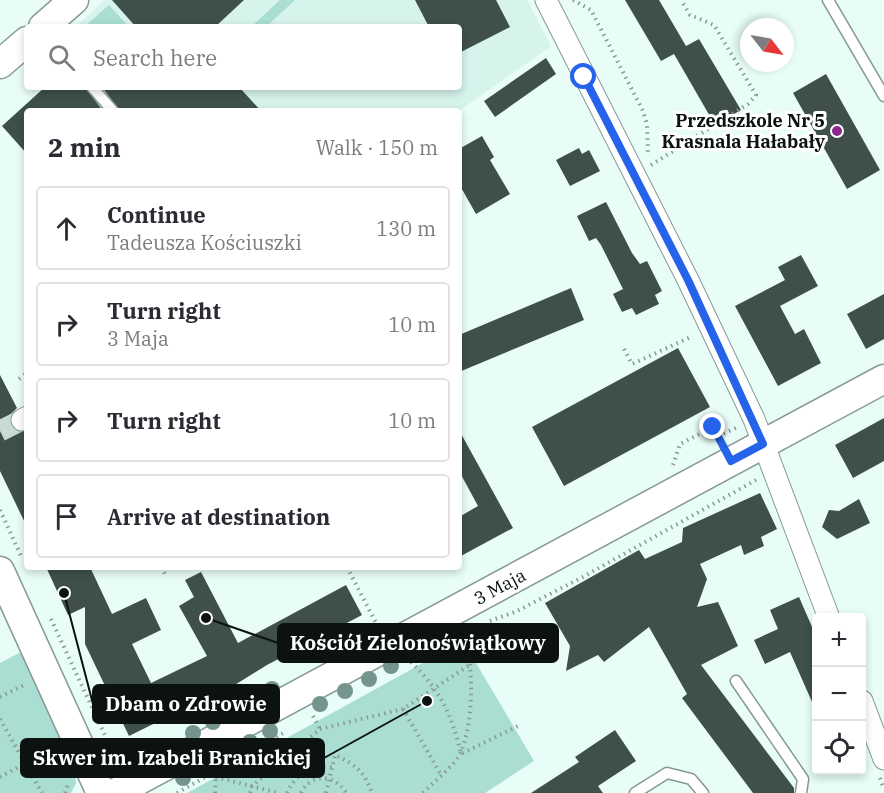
<!DOCTYPE html>
<html lang="en">
<head>
<meta charset="utf-8">
<style>
	body { margin:0; font-family:"IBM Plex Serif",serif; background:#f2f2f3; color:#2b2b33 }
	.controls { position:absolute; right:18px; bottom:18px; display:grid; overflow:hidden; border-radius:6px; box-shadow:0 3px 9px #0003 }
	.controls button { width:54px; height:54px; display:grid; place-items:center; padding:0; border:0; border-bottom:2px solid #e1e1e2; background:#fff; color:#2b2b33; font:30px sans-serif }
	.compass { position:absolute; left:740px; top:18px; width:54px; height:54px; border-radius:50%; background:#fff; box-shadow:0 3px 9px #0003; rotate:121deg }
	.stop { position:absolute; width:18px; height:18px; margin:-14px; border:4px solid #2563eb; border-radius:50%; background:#fff }
	.stop.end { background:#2563eb; border-color:#fff; box-shadow:0 2px 6px #0008 }
	.list { margin:0; padding:0; list-style:none }
	h2 { display:flex; justify-content:space-between; align-items:center; height:78px; margin:0; padding:0 24px; font-size:26px }
	h2 small { font-size:20px; font-weight:400; color:#7c7c81 }
	.list li { display:grid; grid-template-columns:39px 1fr auto; gap:18px; align-items:center; box-sizing:border-box; height:84px; margin:0 12px 12px; padding:0 12px; border:2px solid #e1e1e2; border-radius:6px }
	.list b { display:block; font-size:22px; white-space:nowrap }
	.list p { margin:0; font-size:20px; white-space:nowrap; color:#7c7c81 }
	.list em { font-size:20px; font-style:normal; color:#7c7c81 }
	.icon { flex:none; width:33px; height:33px; fill:none; stroke:currentColor; stroke-width:2; stroke-linecap:round; stroke-linejoin:round }
	.map { position:relative; flex:none; width:884px; height:793px; overflow:hidden }
	.search { position:absolute; background:#fff; box-shadow:0 3px 9px #0003; left:24px; top:24px; width:438px; height:66px; display:flex; align-items:center; gap:15px; box-sizing:border-box; padding:0 21px; border-radius:6px; color:#7c7c81; font-size:22px }
	.panel { position:absolute; background:#fff; box-shadow:0 3px 9px #0003; left:24px; top:108px; width:438px; height:462px; border-radius:6px }
	.map>svg:first-child { display:block }
	.built { fill:#d6f3ec }
	.green { fill:#aaded2 }
	.building { fill:#3f504c }
	.lines { fill:none; stroke-linecap:round; stroke-linejoin:round }
	.street-tunnel { stroke:#c7dad5; stroke-width:21; stroke-dasharray:21 10; stroke-linecap:butt }
	.lane-casing { stroke:#879995; stroke-width:13 }
	.street-casing { stroke:#879995; stroke-width:23 }
	.secondary-casing { stroke:#879995; stroke-width:31 }
	.path { stroke:#8a9995; stroke-width:4; stroke-dasharray:1.5 4.5; stroke-linecap:butt }
	.lane { stroke:#fff; stroke-width:10 }
	.street { stroke:#fff; stroke-width:21 }
	.secondary { stroke:#fff; stroke-width:28 }
	.tree { fill:#74948d }
	.route { stroke:#2563eb; stroke-width:8 }
	.poi-dot { fill:#8d288e; stroke:#fff; stroke-width:2 }
	.labels { text-anchor:middle; stroke-width:6; stroke-linejoin:round; paint-order:stroke }
	.poi-label { font-size:18px; font-weight:bold; fill:#0b1210; stroke:#fff; text-anchor:end }
	.street-label { font-size:18px; fill:#0b1210; stroke:#fff }
	.leader { fill:none; stroke:#0b1210; stroke-width:2 }
	.callout-dot { fill:#0b1210; stroke:#fff; stroke-width:2 }
	.callout { fill:#0b1210; stroke:#0b1210; stroke-width:2 }
	.callout-label { font-size:20px; text-anchor:middle; font-weight:bold; fill:#fff }
</style>
</head>
<body>
<div class="map">
<svg width="884" height="793" viewBox="0 0 884 793">
	<rect width="100%" height="100%" fill="#e8fdf8"/>
	<path class="built" d="M105,0H527L551,46L459,111H101L80,87H459V27H75Z"/>
	<path class="green" d="M280,0H295L266,27H251Z
		M109,5L129,27H84Z
		M463,641L534,761L485,793H187Z
		M21,652L74,768L76,783L71,793H0V663Z"/>
	<path class="building" d="M112,0H244L215,27H136Z
		M415,0H496L510,27L459,53V27H429Z
		M625,0H659L686,46L699,39L741,110L715,125L674,54L661,61Z
		M546,58L556,74L495,117L484,101Z
		M826,74L880,170L847,189L793,93Z
		M45,87H85L103,111H27V154L2,126Z
		M102,87H239L261,111H120Z
		M482,136L494,157L490,160L510,194L476,214L459,184V149Z
		M579,148L582,154L589,150L600,171L570,186L556,160Z
		M606,202L632,253L640,264L647,261L662,291L655,295L659,304L636,315L632,308L622,312L613,294L623,289L601,245L596,238L589,241L577,216Z
		M801,255L818,286L780,306L795,334L804,329L821,363L778,386L735,306L785,280L778,267Z
		M571,288L584,320L459,372V335Z
		M884,294V339L866,349L847,314Z
		M678,348L710,407L564,486L532,427Z
		M0,375L17,408L11,414V426L16,431H27V527L0,471Z
		M884,418V461L853,478L835,445Z
		M459,430L513,528L459,557V517L478,506L459,471Z
		M760,493L777,529L761,537L764,546L744,555L741,545L700,564L707,579L697,607L718,602L738,646L701,665L794,788V793H753L682,698L687,694L649,627L604,662L598,655L566,671L570,646L545,603L639,550L645,559L682,542L683,528Z
		M859,499L870,523L837,539L822,527L829,510L839,511Z
		M46,567H90L112,614L146,598L161,630L132,644L151,683L207,656L179,606L194,597L185,580L201,572L238,643L346,585L362,615L267,665L225,691L224,689L129,736L85,644V607L68,615Z
		M799,597L816,636V711L790,652L765,664L754,640L778,629L770,610Z
		M615,730L636,761L598,786L603,793H531L579,762L575,757Z"/>
	<g class="lines">
		<path class="street-tunnel" d="M0,431L22,420"/>
		<defs>
			<path id="lane" d="M828,0L884,96
				M92,87L113,111
				M736,681L803,779L801,793
				M635,793L667,773L691,779L703,793"/>
			<path id="street" d="M546,0L688,280L754,419L829,618
				M22,420L27,417
				M862,701L884,759"/>
			<path id="secondary" d="M43,27L74,0
				M0,64L27,41
				M0,571L101,793
				M115,793L884,379"/>
		</defs>
		<use href="#lane" class="lane-casing"/>
		<use href="#street" class="street-casing"/>
		<use href="#secondary" class="secondary-casing"/>
		<path class="path" d="M573,0L591,10L643,111L647,124L648,155
			M651,165L748,104L756,95L714,25L690,15L681,0
			M624,349L632,364L693,336
			M19,379L27,373
			M718,436L736,428
			M673,465L680,444L713,427L721,442
			M0,510L22,558
			M161,567L165,574
			M347,567L377,625
			M51,619L109,744L120,751H138
			M490,621L515,612L581,578L756,480
			M411,662C440,690 452,715 461,754L518,726
			M0,697L26,684
			M403,709L441,775
			M313,716L320,729
			M0,719L42,793
			M0,777L24,764
			M216,777L278,793
			M880,778L884,789
			M65,793L69,782
			M177,793L283,733
			M215,793L216,776
			M250,793L252,786L320,729L403,709L471,664
			M287,793C296,773 311,766 332,767
			M301,793C311,772 336,775 346,793
			M326,793L335,755C355,764 365,772 372,793
			M423,793C433,783 457,763 461,752C475,716 472,669 466,632"/>
		<use href="#lane" class="lane"/>
		<use href="#street" class="street"/>
		<use href="#secondary" class="secondary"/>
	</g>
	<g class="tree">
		<circle cx="391" cy="666" r="8"/>
		<circle cx="369" cy="679" r="8"/>
		<circle cx="272" cy="689" r="8"/>
		<circle cx="345" cy="691" r="8"/>
		<circle cx="320" cy="704" r="8"/>
		<circle cx="213" cy="722" r="8"/>
		<circle cx="270" cy="731" r="8"/>
		<circle cx="193" cy="733" r="8"/>
		<circle cx="250" cy="742" r="8"/>
		<circle cx="203" cy="770" r="8"/>
		<circle cx="183" cy="778" r="8"/>
	</g>
	<g class="lines">
		<path class="route" d="M584,77L688,280L763,444L731,461L713,427"/>
	</g>
	<circle class="poi-dot" cx="837" cy="131" r="6"/>
	<g class="labels">
		<g class="poi-label">
			<text x="825" y="127">Przedszkole Nr 5<tspan x="825" dy="21">Krasnala Hałabały</tspan></text>
		</g>
		<g class="street-label">
			<text transform="translate(500 587) rotate(-28)" y="6">3 Maja</text>
		</g>
	</g>
	<path class="leader" d="M206 618L278 643M64 593L93 704M427 701L324 758"/>
	<g class="callout-dot">
		<circle cx="206" cy="618" r="6"/>
		<circle cx="64" cy="593" r="6"/>
		<circle cx="427" cy="701" r="6"/>
	</g>
	<g class="callout">
		<rect x="278" y="624" width="280" height="38" rx="6"/>
		<rect x="93" y="685" width="186" height="38" rx="6"/>
		<rect x="21" y="739" width="303" height="38" rx="6"/>
	</g>
	<g class="callout-label">
		<text x="418" y="650">Kościół Zielonoświątkowy</text>
		<text x="186" y="711">Dbam o Zdrowie</text>
		<text x="172" y="765">Skwer im. Izabeli Branickiej</text>
	</g>
</svg>
<div class="controls">
<button>+</button>
<button>−</button>
<button><svg class="icon" aria-label="locate" viewBox="0 0 24 24"><circle cx="12" cy="12" r="6"/><path d="M12 2v4M12 18v4M2 12h4M18 12h4"/></svg></button>
</div>
<svg class="compass" viewBox="-18 -18 36 36"><path d="M0-13l5 13h-10z" fill="#e53935"/><path d="M0 13l5-13h-10z" fill="#7c7c81"/></svg>
<div class="stop" style="left:584px;top:77px"></div>
<div class="stop end" style="left:713px;top:427px"></div>
<div class="search"><svg class="icon" aria-label="search" viewBox="0 0 24 24"><circle cx="10" cy="10" r="6"/><path d="M15 15l6 6"/></svg>Search here</div>
<section class="panel">
<h2>2 min<small>Walk · 150 m</small></h2>
<ul class="list">
<li><svg class="icon" aria-label="ahead" viewBox="0 0 24 24"><path d="M12 20V5M6 11l6-6 6 6"/></svg><div><b>Continue</b><p>Tadeusza Kościuszki</p></div><em>130 m</em></li>
<li><svg class="icon" aria-label="right" viewBox="0 0 24 24"><path d="M7 20v-9h11M14 6l5 5-5 5"/></svg><div><b>Turn right</b><p>3 Maja</p></div><em>10 m</em></li>
<li><svg class="icon" aria-label="right" viewBox="0 0 24 24"><path d="M7 20v-9h11M14 6l5 5-5 5"/></svg><div><b>Turn right</b></div><em>10 m</em></li>
<li><svg class="icon" aria-label="arrive" viewBox="0 0 24 24"><path d="M6 21V4h12l-3 4 3 4H6"/></svg><div><b>Arrive at destination</b></div></li>
</ul>
</section>
</div>
</body>
</html>
